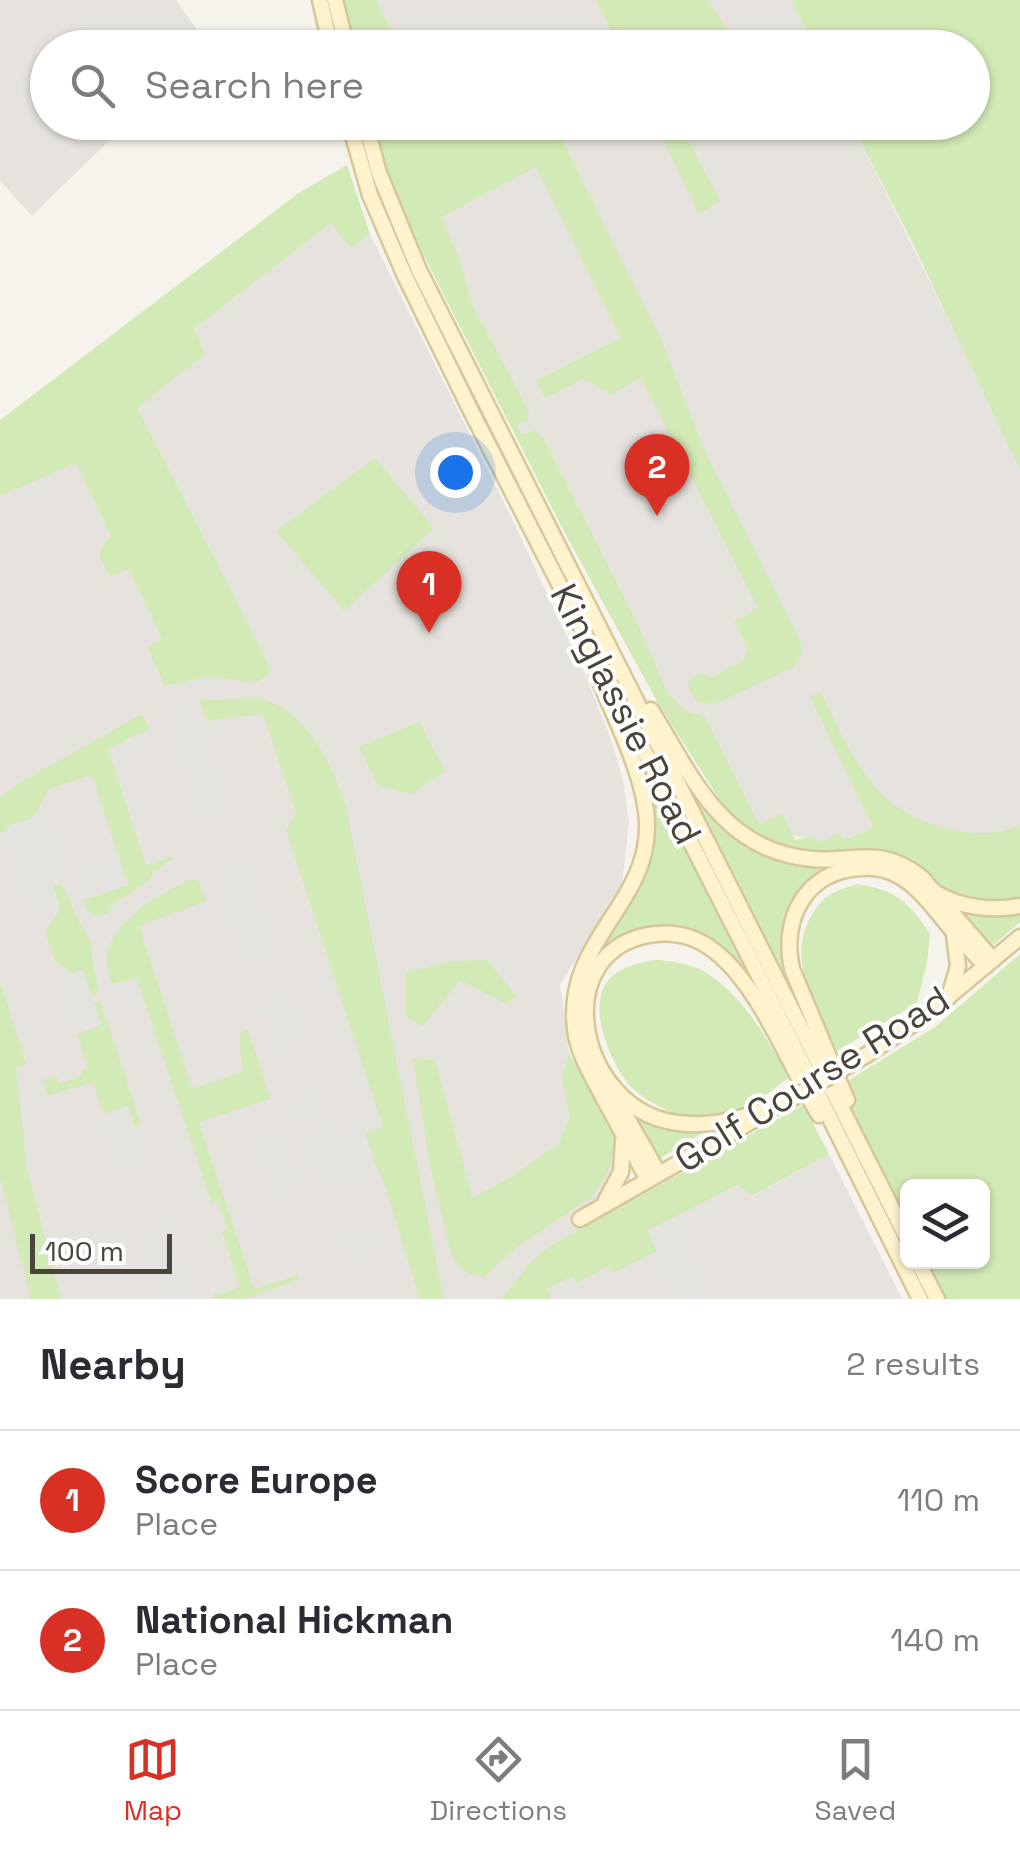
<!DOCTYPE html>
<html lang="en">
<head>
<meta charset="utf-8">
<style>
	body { margin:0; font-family:"Space Grotesk",sans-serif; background:#f7f7f7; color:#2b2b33 }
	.controls { position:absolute; right:30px; bottom:30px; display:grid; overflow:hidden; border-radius:15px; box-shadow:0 2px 8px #0004 }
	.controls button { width:90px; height:90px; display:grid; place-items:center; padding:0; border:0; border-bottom:2px solid #e1e1e2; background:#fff; color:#2b2b33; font:50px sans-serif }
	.scale { position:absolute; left:30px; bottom:25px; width:142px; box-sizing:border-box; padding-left:10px; border:5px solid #4b4439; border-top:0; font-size:28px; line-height:35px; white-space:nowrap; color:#4b4439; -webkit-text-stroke:8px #fff; paint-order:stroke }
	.you { position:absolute; left:455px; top:472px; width:35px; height:35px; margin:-25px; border:8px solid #fff; border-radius:50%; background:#1a73e8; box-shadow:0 0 0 15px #1a73e833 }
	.badge { display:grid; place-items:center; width:65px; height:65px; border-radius:50%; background:#d93025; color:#fff; font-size:32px; font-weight:700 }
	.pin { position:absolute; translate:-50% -82px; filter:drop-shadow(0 2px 5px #0008) }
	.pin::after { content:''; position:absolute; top:52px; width:35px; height:30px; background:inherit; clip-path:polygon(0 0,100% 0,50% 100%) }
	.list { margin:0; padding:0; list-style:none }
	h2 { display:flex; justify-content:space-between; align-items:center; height:130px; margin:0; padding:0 40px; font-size:42px }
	h2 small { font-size:32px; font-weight:400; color:#7c7c81 }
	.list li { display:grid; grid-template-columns:65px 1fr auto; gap:30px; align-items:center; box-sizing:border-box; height:140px; padding:0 40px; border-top:2px solid #e1e1e2 }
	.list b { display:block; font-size:38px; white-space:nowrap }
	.list p { margin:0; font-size:32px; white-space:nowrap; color:#7c7c81 }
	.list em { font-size:32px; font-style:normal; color:#7c7c81 }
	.icon { flex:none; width:55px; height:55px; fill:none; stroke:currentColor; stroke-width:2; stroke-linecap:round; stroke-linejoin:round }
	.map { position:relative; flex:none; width:1020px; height:1299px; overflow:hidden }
	.search { position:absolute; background:#fff; box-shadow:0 2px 8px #0004; left:30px; right:30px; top:30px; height:110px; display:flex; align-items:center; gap:25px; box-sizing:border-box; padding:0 35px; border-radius:55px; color:#7c7c81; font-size:38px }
	.sheet { height:410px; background:#fff }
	nav { display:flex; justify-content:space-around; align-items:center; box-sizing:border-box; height:140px; border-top:2px solid #e1e1e2; background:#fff; font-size:28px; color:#7c7c81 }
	nav a { display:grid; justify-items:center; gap:5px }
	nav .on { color:#d93025 }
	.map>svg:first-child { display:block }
	.industrial { fill:#e6e2dd }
	.green { fill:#d2eab5 }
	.parking { fill:#e5e3e0 }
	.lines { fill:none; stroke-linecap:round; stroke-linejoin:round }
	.secondary-casing { stroke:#d6c79b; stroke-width:19 }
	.secondary { stroke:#fff3cd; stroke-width:14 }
	.secondary-bridge-casing { stroke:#d6c79b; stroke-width:19; stroke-linecap:butt }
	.secondary-bridge { stroke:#fff3cd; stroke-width:14 }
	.labels { text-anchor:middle; stroke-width:8; stroke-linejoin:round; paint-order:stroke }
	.street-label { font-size:38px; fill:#4b4439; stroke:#fff }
</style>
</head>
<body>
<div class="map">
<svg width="1020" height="1299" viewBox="0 0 1020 1299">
	<rect width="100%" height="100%" fill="#f6f3ec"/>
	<path class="industrial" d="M0,0H176L207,44L204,48H48V122L127,123L32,216L0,181Z
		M360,0H791L814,47H371Z
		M389,123H851L1020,463V853L881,850L759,830L694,745L491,383Z
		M332,222L351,248L370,234L512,519L585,674L613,745L623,780L629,823L622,882L560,985L569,1053L616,1137L647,1230L739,1185L753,1196L829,1154L902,1299H0V496L76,462L194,329Z"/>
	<path class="green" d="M343,0H376L400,47H355Z
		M596,0H708L726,28L692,47H619Z
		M791,0H1020V470L913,244L851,123L972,122V48L814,47Z
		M374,123H554L661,339L706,454L801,643L802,654L794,667L719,702L704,704L696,701L689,688V679L702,673L711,678L743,660L748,649L734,621L758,608L641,378L611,394L583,379L545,398L536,381L621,338L536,167L441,217L461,263L470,300L529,412L527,420L517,425L522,435L534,430L543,437L640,629L667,692L685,711L705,717L759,824L782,814L795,840L811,836L821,841L839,833L843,839L851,838L873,827L810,697L821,692C837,726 854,766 881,793C907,820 953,835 989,833C999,833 1010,829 1020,826V902L992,908L834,852L798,851L781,847L749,831L725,808L658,703L566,535L398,205Z
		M655,123H679L720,201L699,214Z
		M347,165L370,234L351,248L331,223L194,329L205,354L137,408L272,671L257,682L207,677L165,686L147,647L162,639L129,569L110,577C100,556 93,555 111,536L76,463L0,496V420L300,192Z
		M375,458L434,528L344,611L276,531Z
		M260,698C307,711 333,765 346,807L444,1299H420L381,1174H378L365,1133L383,1127L286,830L296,814L263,714L207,721L200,700Z
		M140,715L144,717L150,730L125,739V742L108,749L146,865L171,857L172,859L153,872L150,879L113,905L106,914L93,916L87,911L83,900L128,885L92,775L49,789L33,818L7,826L8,831L0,833V797L23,781Z
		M419,722L445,771L412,794L378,786L359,747Z
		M629,731L769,1009L729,958L654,930L592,970L591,1068L582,980L649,850Z
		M671,758L717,820L733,836L756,850L860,862L924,891L849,864L788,916L807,1016L802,1018Z
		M193,879L199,882L206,901L139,926L192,1089L243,1072L239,1033L248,1030L270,1099L199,1122L254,1289L298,1275L299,1280L243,1299L213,1298L215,1293H224L240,1287L222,1232L227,1229L218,1202L212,1204L137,978L112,984C109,974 105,963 108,952C115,917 163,892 193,879Z
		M60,884L64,888L79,922L91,941L93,965L99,992L92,996L83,971L73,974L54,960L45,932L60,909L53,885Z
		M857,884C896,890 908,901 930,934L927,963L917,1003L837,1051C816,1010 784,957 813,913C819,904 824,897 835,892C842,888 850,887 857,884Z
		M954,907L1020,911V922L990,948Z
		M1020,954V1299H937L918,1262H982V1186H908L907,1240L841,1085L935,1027Z
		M487,960L517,997L505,1003L460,980L423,1026L406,1017V972L453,961Z
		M659,960C674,962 692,964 705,972C744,996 767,1039 789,1077C771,1091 752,1107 730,1114C709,1120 681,1119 662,1108C652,1103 638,1094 630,1086C609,1061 582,998 615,974C627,965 645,961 659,960Z
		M0,981L26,1064L16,1067L27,1170L61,1299H31L0,1176Z
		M94,1002H99L102,1006L140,1121L139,1126L135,1129L127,1107L103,1114L93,1082L48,1096L43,1080L56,1076L59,1084L83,1076L81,1071L88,1068L77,1034L101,1025Z
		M569,1053L616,1137L614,1160L594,1195L517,1247L484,1277L467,1273L452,1257L430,1166L413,1058L435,1060L472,1198L510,1178L559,1143L570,1117L562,1077Z
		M803,1105L829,1154L752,1196L738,1185L647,1231L657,1251L613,1273L609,1266L576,1283L572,1276L547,1289L551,1299H501L534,1259L552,1245Z
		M627,1107L709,1129L657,1160Z"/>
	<path class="parking" d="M195,710L204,736L200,738L224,815L207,820L174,717Z
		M33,818L43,846L57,842L65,865L48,871L60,908L36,916L6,827Z
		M119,858L128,885L90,898L81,871Z
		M245,862L253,887L248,889L271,956L264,958L249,959L226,889L236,885L237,875L234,866Z
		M83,970L101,1025L77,1034L59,978Z
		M288,999L301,1039L278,1047L265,1006Z
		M318,1099L324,1116L302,1123L296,1106Z
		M128,1106L147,1166L123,1174L103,1114Z
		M335,1129L339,1142L365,1133L378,1174L338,1187L334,1176L321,1180L307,1138Z
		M281,1135L298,1185L276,1192L259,1142Z
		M670,1219L709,1297L705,1299H681L647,1231Z
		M167,1225L191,1299H167L145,1232Z
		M370,1229L376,1247L349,1256L343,1238Z"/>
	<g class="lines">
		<defs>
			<path id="secondary" d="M320,0L331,48
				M335,0L347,48
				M349,122L370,195L405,276L469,407L765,988L920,1299
				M365,122L379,173L419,270L908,1240
				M597,674C614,718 647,779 647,826C648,905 564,942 575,1029C578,1055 593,1077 604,1099C619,1126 633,1153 648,1180
				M651,710C693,778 722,851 812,859C839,862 869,852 895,862C905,866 914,871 922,878C927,883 931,891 938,894C962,908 994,911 1020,906
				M936,894L993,960
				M949,997L958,966L954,935
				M868,1054L924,1017L1020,937
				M612,1092L659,1174
				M847,1100L792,969C781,919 805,871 861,868C873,867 887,869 899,876C922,889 936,912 954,932C964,943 975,955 986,966
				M781,1105C747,1116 714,1128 678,1123C576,1111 545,946 656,934C677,932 696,937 713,950C759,984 789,1065 819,1115
				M606,1200L621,1172L623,1141
				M580,1219L754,1120
				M918,1262L937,1299"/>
		</defs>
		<use href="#secondary" class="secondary-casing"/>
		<use href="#secondary" class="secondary"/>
		<defs>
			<path id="secondary-bridge" d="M781,1105L868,1054"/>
		</defs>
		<use href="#secondary-bridge" class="secondary-bridge-casing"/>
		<use href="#secondary-bridge" class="secondary-bridge"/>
	</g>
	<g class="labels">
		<g class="street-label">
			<text transform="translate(626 714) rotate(63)" y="13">Kinglassie Road</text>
			<text transform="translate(812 1079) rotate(-32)" y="13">Golf Course Road</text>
		</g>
	</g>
</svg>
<div class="controls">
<button><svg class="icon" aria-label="layers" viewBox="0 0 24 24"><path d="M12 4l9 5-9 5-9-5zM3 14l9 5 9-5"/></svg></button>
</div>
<div class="scale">100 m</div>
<div class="you"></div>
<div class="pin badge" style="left:429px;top:633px">1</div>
<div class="pin badge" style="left:657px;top:516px">2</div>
<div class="search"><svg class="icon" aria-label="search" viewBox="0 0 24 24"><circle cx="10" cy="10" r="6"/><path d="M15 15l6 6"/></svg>Search here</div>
</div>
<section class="sheet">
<h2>Nearby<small>2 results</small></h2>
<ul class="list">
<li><span class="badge">1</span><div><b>Score Europe</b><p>Place</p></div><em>110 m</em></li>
<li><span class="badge">2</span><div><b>National Hickman</b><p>Place</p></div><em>140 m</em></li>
</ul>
</section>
<nav>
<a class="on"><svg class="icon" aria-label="map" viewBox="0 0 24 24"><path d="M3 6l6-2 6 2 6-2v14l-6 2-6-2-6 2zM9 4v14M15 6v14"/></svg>Map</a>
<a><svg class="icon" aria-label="directions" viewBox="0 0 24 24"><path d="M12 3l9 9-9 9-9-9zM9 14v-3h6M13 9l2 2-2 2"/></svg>Directions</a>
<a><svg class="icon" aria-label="saved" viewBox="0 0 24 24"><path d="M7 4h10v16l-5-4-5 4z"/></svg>Saved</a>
</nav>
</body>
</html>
